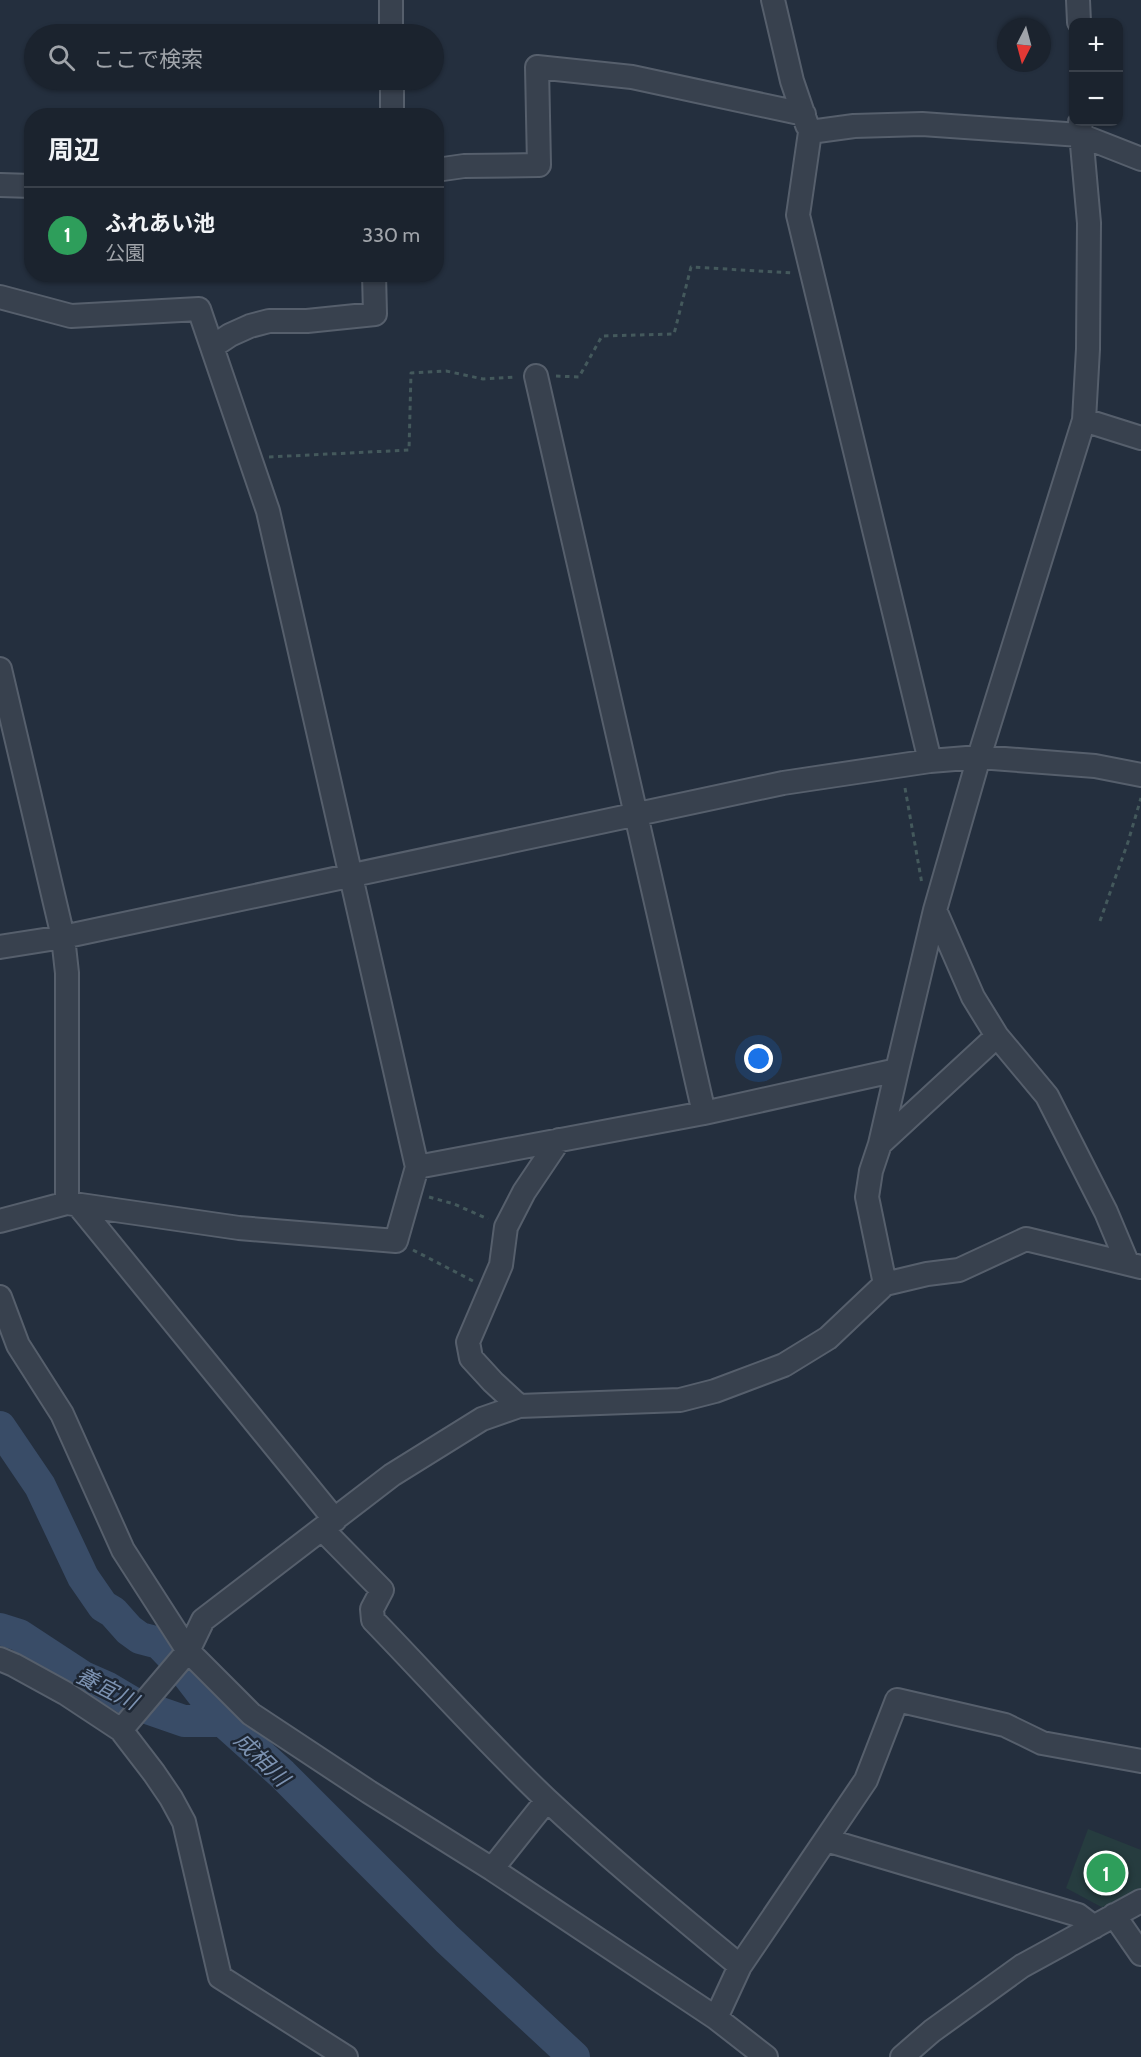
<!DOCTYPE html>
<html lang="ja">
<head>
<meta charset="utf-8">
<style>
	body { margin:0; font-family:Cabin,"Noto Sans JP",sans-serif; background:#282f3a; color:#f1f3f6 }
	.controls { position:absolute; right:18px; top:18px; display:grid; overflow:hidden; border-radius:12px; box-shadow:0 2px 4px #0004 }
	.controls button { width:54px; height:54px; display:grid; place-items:center; padding:0; border:0; border-bottom:2px solid #39404a; background:#1b232e; color:#f1f3f6; font:30px sans-serif }
	.compass { position:absolute; left:997px; top:18px; width:54px; height:54px; border-radius:50%; background:#1b232e; box-shadow:0 2px 4px #0004; rotate:186deg }
	.you { position:absolute; left:759px; top:1059px; width:21px; height:21px; margin:-15px; border:4px solid #fff; border-radius:50%; background:#1a73e8; box-shadow:0 0 0 9px #1a73e833 }
	.badge { display:grid; place-items:center; width:39px; height:39px; border-radius:50%; background:#8ab4f8; color:#fff; font-size:20px; font-weight:700 }
	.pin { position:absolute; translate:-50% -50%; border:3px solid #fff; box-shadow:0 2px 6px #0006 }
	.list { margin:0; padding:0; list-style:none }
	h2 { display:flex; justify-content:space-between; align-items:center; height:78px; margin:0; padding:0 24px; font-size:26px }
	h2 small { font-size:20px; font-weight:400; color:#a0a4aa }
	.list li { display:grid; grid-template-columns:39px 1fr auto; gap:18px; align-items:center; box-sizing:border-box; height:96px; padding:0 24px; border-top:2px solid #39404a }
	.list b { display:block; font-size:22px; white-space:nowrap }
	.list p { margin:0; font-size:20px; white-space:nowrap; color:#a0a4aa }
	.list em { font-size:20px; font-style:normal; color:#a0a4aa }
	.icon { flex:none; width:33px; height:33px; fill:none; stroke:currentColor; stroke-width:2; stroke-linecap:round; stroke-linejoin:round }
	.map { position:relative; flex:none; width:1141px; height:2057px; overflow:hidden }
	.search { position:absolute; background:#1b232e; box-shadow:0 2px 4px #0004; left:24px; top:24px; width:420px; height:66px; display:flex; align-items:center; gap:15px; box-sizing:border-box; padding:0 21px; border-radius:33px; color:#a0a4aa; font-size:22px }
	.panel { position:absolute; background:#1b232e; box-shadow:0 2px 4px #0004; left:24px; top:108px; width:420px; height:174px; border-radius:24px }
	.map>svg:first-child { display:block }
	.green { fill:#263c3f }
	.lines { fill:none; stroke-linecap:round; stroke-linejoin:round }
	.river { stroke:#394c67; stroke-width:32 }
	.minor-casing { stroke:#565f6c; stroke-width:26 }
	.path { stroke:#44595c; stroke-width:3; stroke-dasharray:4.5 4.5; stroke-linecap:butt }
	.minor { stroke:#38414e; stroke-width:22 }
	.labels { text-anchor:middle; stroke-width:5; stroke-linejoin:round; paint-order:stroke }
	.water-label { font-size:22px; font-style:italic; fill:#7c92b1; stroke:#1d2633 }
</style>
</head>
<body>
<div class="map">
<svg width="1141" height="2057" viewBox="0 0 1141 2057">
	<rect width="100%" height="100%" fill="#242f3e"/>
	<path class="green" d="M1088,1829L1141,1850V1891L1107,1910L1066,1888Z"/>
	<g class="lines">
		<path class="river" d="M0,1427L40,1486L83,1577L103,1606L113,1612L129,1630L140,1638L159,1643L180,1665L223,1721L282,1774L447,1939L574,2057
			M0,1629L19,1635L83,1677L108,1688L135,1704L184,1721H223"/>
		<defs>
			<path id="minor" d="M391,0V34
				M773,0L792,81L807,125
				M1078,0L1079,22
				M392,80V116
				M436,170L464,166L539,165L537,67L632,77L804,114
				M0,185L32,186
				M0,297L71,316L199,309L268,511L417,1167L704,1113L897,1070L935,910L979,757L1084,420L1088,349L1089,223L1080,122
				M212,347L230,335L250,326L269,321H307L375,314L374,274
				M536,376L704,1113
				M1084,420L1141,438
				M0,669L63,937L67,973V1203
				M930,761L798,215L810,132L854,126L922,124L1080,135L1141,159
				M935,910L973,997L997,1036L1047,1096L1106,1212L1127,1262
				M0,947L63,937L783,783L930,761L979,757L1095,766L1141,775
				M880,1144L897,1070
				M79,1206L335,1520
				M0,1221L67,1203L239,1228L396,1241L417,1167
				M885,1284L867,1197L871,1171L880,1144L997,1036
				M0,1297L18,1345L62,1414L123,1550L188,1651L251,1714L369,1792L492,1869L716,2018L766,2057
				M519,1406L493,1382L471,1358L468,1342L501,1265L506,1227L524,1192L559,1140
				M323,1530L382,1590L372,1609L373,1620C431,1680 486,1742 547,1800C609,1858 675,1912 740,1966
				M0,1659L14,1665L65,1693L121,1730L154,1773L171,1798L184,1822L220,1977L346,2057
				M121,1730L188,1651L203,1620L392,1475L482,1419L519,1406L680,1400L715,1391L784,1365L828,1338L885,1284L927,1274L959,1270L1026,1239L1141,1267
				M826,1840L1078,1915L1094,1927
				M492,1869L547,1800
				M1114,1915L1141,1954
				M716,2018L740,1966L866,1780L897,1700L1005,1725L1042,1743L1141,1761
				M902,2057L932,2031L1022,1966L1141,1901"/>
		</defs>
		<use href="#minor" class="minor-casing"/>
		<path class="path" d="M556,376L579,377L602,336L674,334L691,267L794,273
			M269,457L409,450L411,373L446,371L483,379L516,377
			M905,788L922,884
			M1100,921L1128,842L1141,798
			M429,1197L454,1204L488,1219
			M413,1250L473,1281"/>
		<use href="#minor" class="minor"/>
	</g>
	<g class="labels">
		<g class="water-label">
			<text transform="translate(107 1688) rotate(27)" y="8">養宜川</text>
			<text transform="translate(262 1759) rotate(44)" y="8">成相川</text>
		</g>
	</g>
</svg>
<div class="controls">
<button>+</button>
<button>−</button>
</div>
<svg class="compass" viewBox="-18 -18 36 36"><path d="M0-13l5 13h-10z" fill="#e53935"/><path d="M0 13l5-13h-10z" fill="#a0a4aa"/></svg>
<div class="you"></div>
<div class="pin badge" style="left:1106px;top:1873px;background:#2e9e5b">1</div>
<div class="search"><svg class="icon" aria-label="search" viewBox="0 0 24 24"><circle cx="10" cy="10" r="6"/><path d="M15 15l6 6"/></svg>ここで検索</div>
<section class="panel">
<h2>周辺<small></small></h2>
<ul class="list">
<li><span class="badge" style="background:#2e9e5b">1</span><div><b>ふれあい池</b><p>公園</p></div><em>330 m</em></li>
</ul>
</section>
</div>
</body>
</html>
